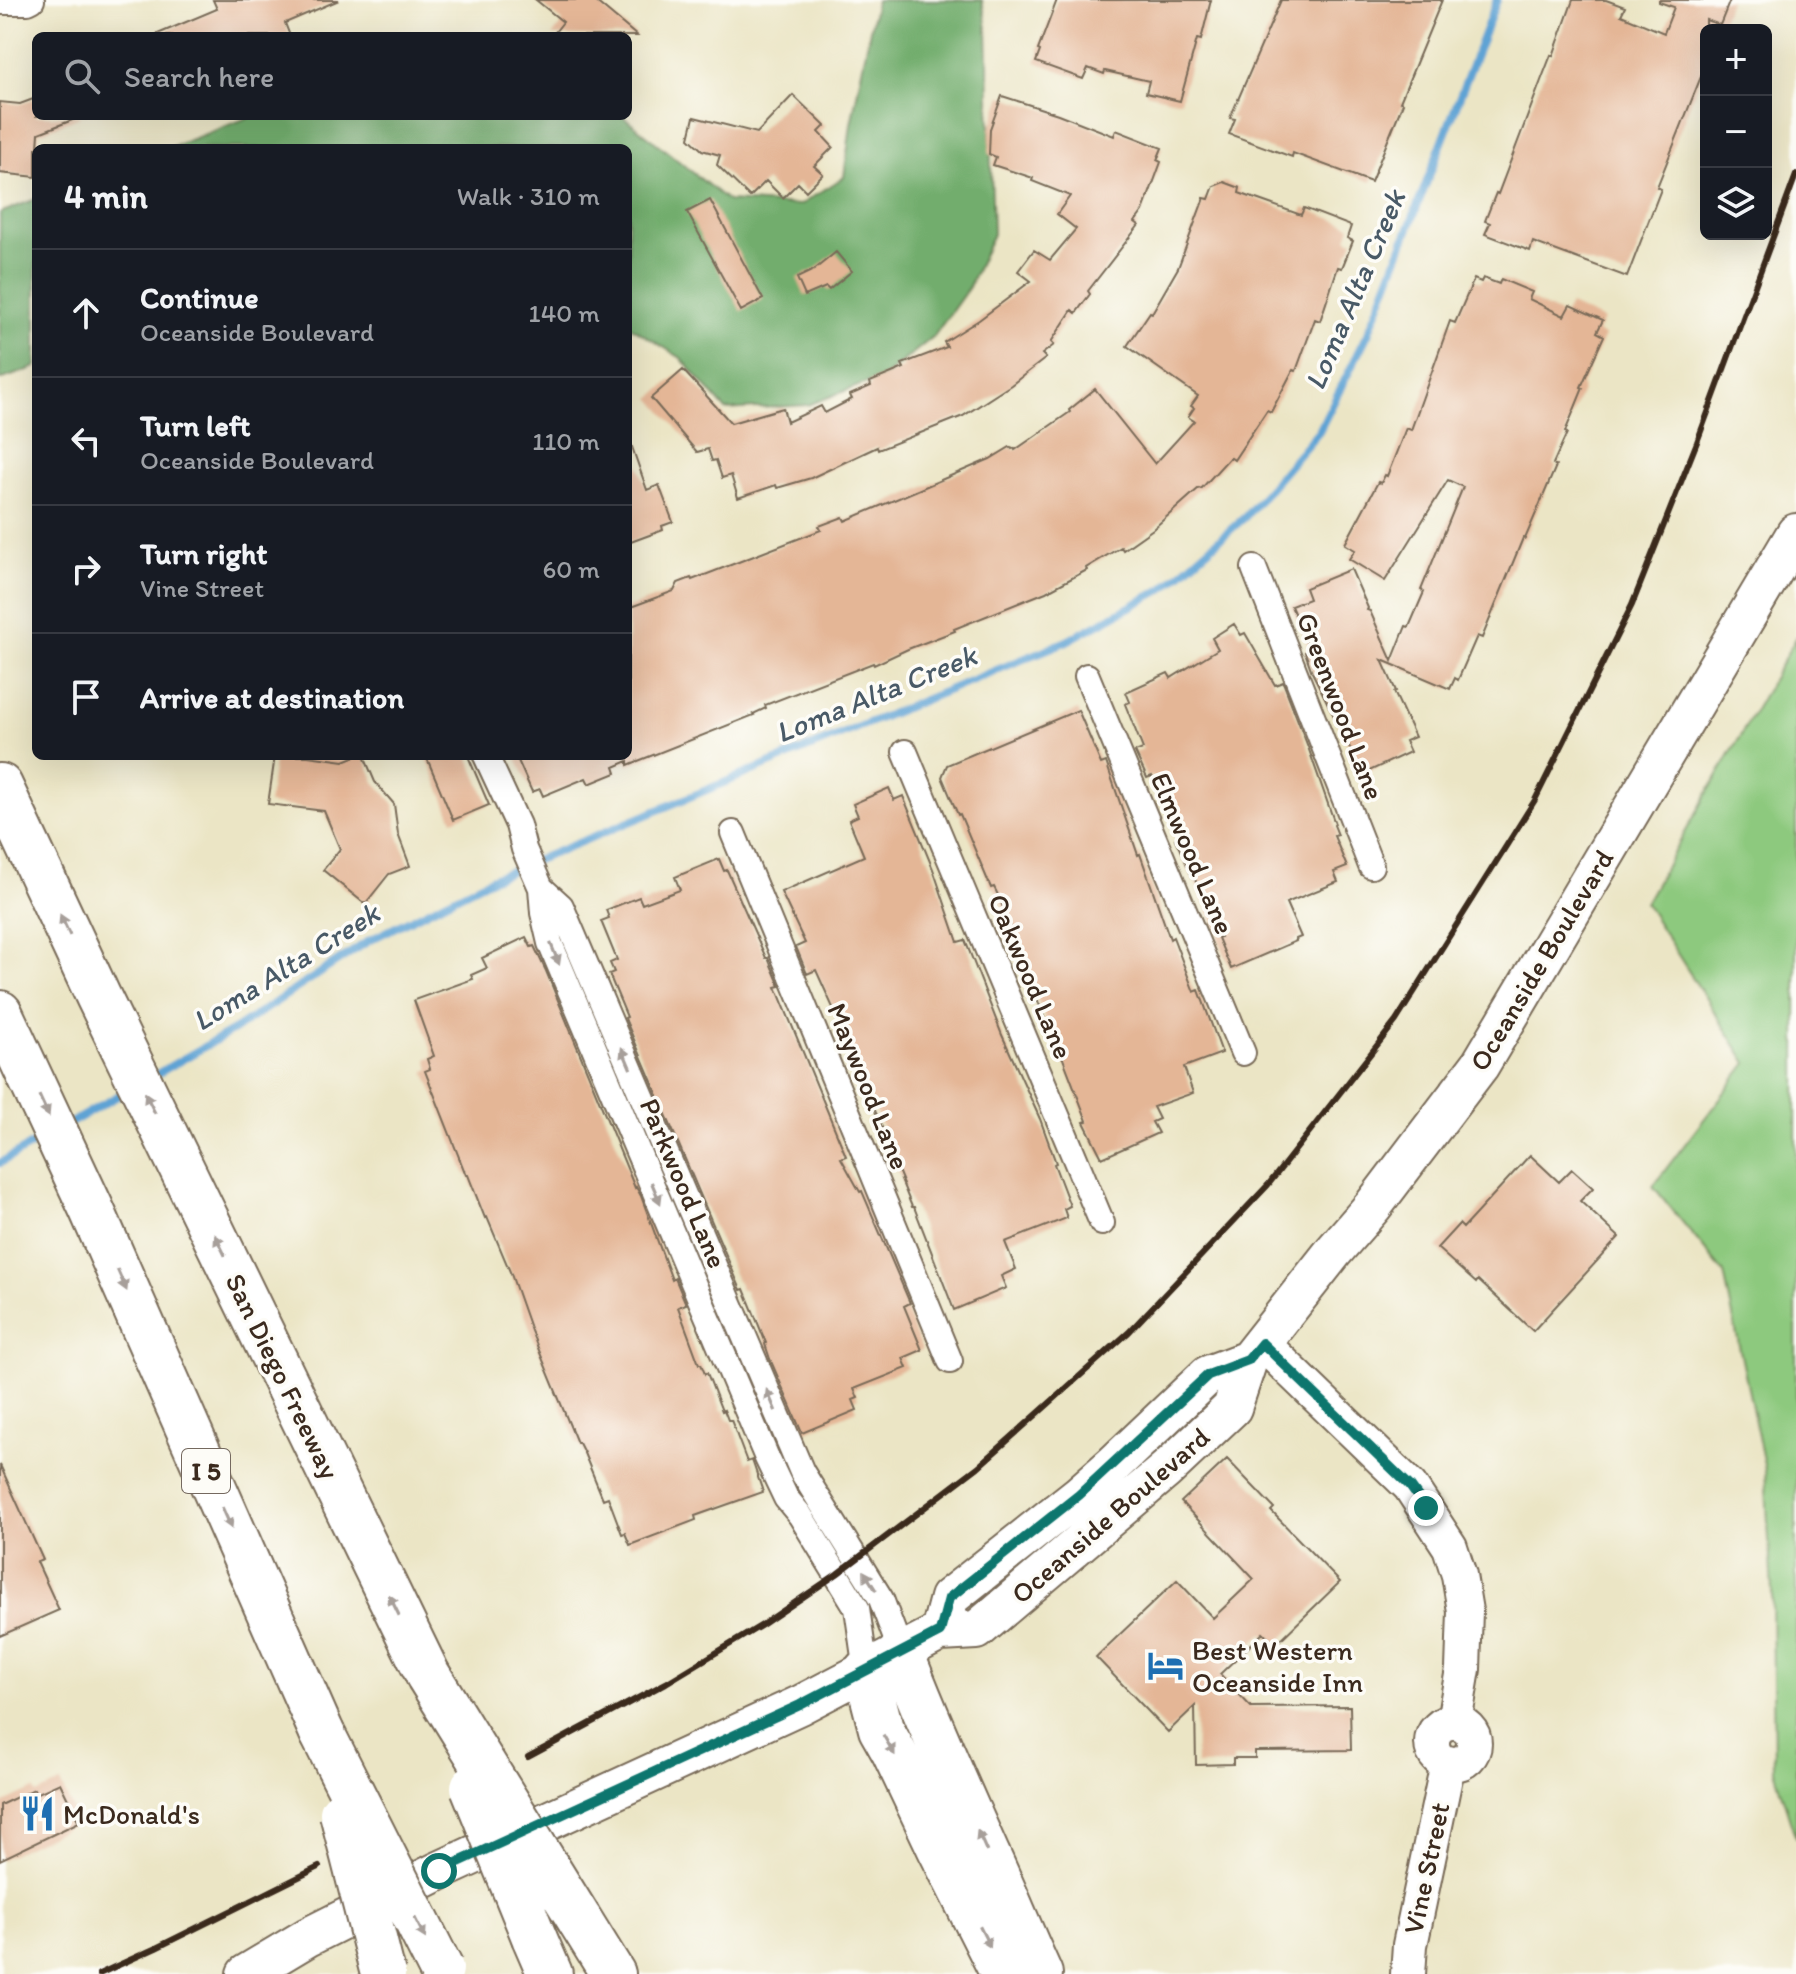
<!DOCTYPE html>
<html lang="en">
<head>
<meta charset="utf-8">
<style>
	body { margin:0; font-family:Itim,sans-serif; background:#20242c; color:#f1f3f6 }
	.controls { position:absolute; right:24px; top:24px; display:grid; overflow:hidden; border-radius:12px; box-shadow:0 8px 32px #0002 }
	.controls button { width:72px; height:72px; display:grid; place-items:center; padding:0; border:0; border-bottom:2px solid #363941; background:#171b24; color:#f1f3f6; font:40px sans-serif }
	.stop { position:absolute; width:24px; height:24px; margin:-18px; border:6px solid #0f766e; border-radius:50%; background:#fff }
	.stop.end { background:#0f766e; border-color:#fff; box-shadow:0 2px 8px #0008 }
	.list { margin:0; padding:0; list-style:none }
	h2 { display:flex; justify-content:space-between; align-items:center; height:104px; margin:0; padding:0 32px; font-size:34px }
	h2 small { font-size:26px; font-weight:400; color:#9ea1a6 }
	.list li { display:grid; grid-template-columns:52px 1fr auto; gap:24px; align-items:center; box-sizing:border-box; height:128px; padding:0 32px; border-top:2px solid #363941 }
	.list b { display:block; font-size:30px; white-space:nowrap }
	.list p { margin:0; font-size:26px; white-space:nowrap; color:#9ea1a6 }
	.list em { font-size:26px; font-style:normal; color:#9ea1a6 }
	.icon { flex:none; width:44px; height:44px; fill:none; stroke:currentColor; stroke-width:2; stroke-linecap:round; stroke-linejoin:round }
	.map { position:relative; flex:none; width:1796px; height:1974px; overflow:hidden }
	.search { position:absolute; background:#171b24; box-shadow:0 8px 32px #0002; left:32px; top:32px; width:600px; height:88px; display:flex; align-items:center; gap:20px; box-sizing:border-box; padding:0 28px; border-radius:12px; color:#9ea1a6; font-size:30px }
	.panel { position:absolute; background:#171b24; box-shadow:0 8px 32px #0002; left:32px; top:144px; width:600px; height:616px; border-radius:12px }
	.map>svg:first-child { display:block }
	.green { fill:#8dc97e; stroke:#647a4e; stroke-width:2 }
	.forest { fill:#72ad6d; stroke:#566c46; stroke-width:2 }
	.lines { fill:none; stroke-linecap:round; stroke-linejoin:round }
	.stream { stroke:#5fa3d4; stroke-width:8 }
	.building { fill:#e4b696 }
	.street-casing { stroke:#796b58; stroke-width:28 }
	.secondary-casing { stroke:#796b58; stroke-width:38 }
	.primary-casing { stroke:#796b58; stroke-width:42 }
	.highway-casing { stroke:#796b58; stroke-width:48 }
	.street { stroke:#fff; stroke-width:24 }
	.secondary { stroke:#fff; stroke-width:34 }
	.primary { stroke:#fff; stroke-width:38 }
	.highway { stroke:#fff; stroke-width:44 }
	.rail { stroke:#3b2a1e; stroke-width:6 }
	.highway-bridge-casing { stroke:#796b58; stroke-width:48; stroke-linecap:butt }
	.highway-bridge { stroke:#fff; stroke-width:44 }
	.oneway { fill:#a79f9a }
	.route { stroke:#0f766e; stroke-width:10 }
	.labels { text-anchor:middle; stroke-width:7; stroke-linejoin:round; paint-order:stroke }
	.shield { fill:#fdfcf7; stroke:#75695f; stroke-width:2 }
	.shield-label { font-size:26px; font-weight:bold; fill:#3b2a1e }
	.street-label { font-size:28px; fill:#3b2a1e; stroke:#fdfcf7 }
	.poi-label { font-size:28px; fill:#3b2a1e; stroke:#fdfcf7; text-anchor:start }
	.water-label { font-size:30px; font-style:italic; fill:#495a67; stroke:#fdfcf7 }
</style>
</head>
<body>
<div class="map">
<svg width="1796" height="1974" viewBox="0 0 1796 1974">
	<rect width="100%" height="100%" fill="#fdfcf7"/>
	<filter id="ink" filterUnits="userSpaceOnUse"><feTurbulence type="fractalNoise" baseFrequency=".0125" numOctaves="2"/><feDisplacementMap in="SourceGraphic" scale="16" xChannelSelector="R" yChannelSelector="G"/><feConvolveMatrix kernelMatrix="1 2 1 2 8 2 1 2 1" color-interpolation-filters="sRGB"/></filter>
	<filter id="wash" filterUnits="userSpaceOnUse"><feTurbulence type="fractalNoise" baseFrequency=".006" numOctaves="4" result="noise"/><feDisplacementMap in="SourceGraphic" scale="32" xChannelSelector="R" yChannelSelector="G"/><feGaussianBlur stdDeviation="1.8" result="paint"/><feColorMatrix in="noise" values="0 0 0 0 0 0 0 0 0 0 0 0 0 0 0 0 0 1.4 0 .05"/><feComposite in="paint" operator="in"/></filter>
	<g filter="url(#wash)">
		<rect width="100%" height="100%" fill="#ebe5c5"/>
		<path class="green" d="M1796,638V1839L1774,1770L1772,1592L1765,1470L1724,1273L1653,1186L1747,1063L1645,903Z"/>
		<path class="forest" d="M876,0H982L987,28L993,234L969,287L934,336L885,376L808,405L726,410L681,358L628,325V148H169L252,116H623L728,201L800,205L844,177L851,124Z
			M36,199V367L0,380V213Z"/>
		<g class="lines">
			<path class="stream" d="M150,1078L235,1029L370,940L491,879L1067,641L1163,589L1245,517L1319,431L1368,334L1497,0
				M67,1125L128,1090
				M0,1163L44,1138"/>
		</g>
		<g id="blocks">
			<path class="building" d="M213,0H339L285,23L290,36H153L217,9Z
				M536,0H594L637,36H552L563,22Z
				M1057,0H1211L1201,40L1197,39L1180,101L1146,93L1149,81L1105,71L1104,74L1088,68L1083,79L1036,62L1040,51L1038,50Z
				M1281,0H1442L1400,102L1403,103L1371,182L1293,153L1292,157L1229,134L1235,119L1230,118Z
				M1573,0H1606L1625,7L1621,15L1664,33L1674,7L1659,2V0H1730L1720,25L1706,20V64L1657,187L1661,189L1627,277L1533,242L1530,251L1485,234L1490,223L1485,221L1496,193L1498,194L1542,78L1551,55L1553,56Z
				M793,95L825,126L819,132L833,147L814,166L823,174L806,191L798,183L783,198L766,181L750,197L717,165L720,155L702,150L689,138L694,117L757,133Z
				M1002,96L1058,114L1114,136L1116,130L1162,148L1157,160L1161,162L1143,211L1135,222L1139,225L1088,291L1090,294L1076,313L1072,310L1051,342L1054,345L1042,354L1046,358L1011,385L963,416L878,450L877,447L811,478L777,488L776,485L738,498L731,475L722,478L716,460L712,461L708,449L697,452L651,398L683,370L731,423L783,408L787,422L821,406L825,413L852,399L850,395L871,386L870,382L904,368L902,364L947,347L944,342L979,320L1031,281L1018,271L1034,250L1050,260L1076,229L1057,214L1070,196L1032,181L1033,178L993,165L996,157L989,154L990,129Z
				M36,98V116H79L80,117L39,133L38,148H36V177L0,173V102L20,104Z
				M1224,182L1240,188L1239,193L1301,215L1304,208L1351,226L1347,238L1353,241L1342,268L1338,267L1320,321L1315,319L1296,371L1293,370L1271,412L1267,410L1234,460L1230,457L1201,489L1199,488L1153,529L1123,550L1121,547L1086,568L1087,570L1046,592L954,629L955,631L908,649L874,665L873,663L765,705L766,708L753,714L754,715L628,765V761L614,767L616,773L589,784L586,778L543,796L540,789L532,792L516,756H628V608L674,591L678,583L691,578L692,580L821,530L819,526L843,517L845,521L990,459L1010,447L1012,449L1014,448L1015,450L1070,412L1069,410L1095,389L1155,464L1194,421L1188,417L1194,408L1191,406L1198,396L1127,346L1150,312L1152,313L1178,268L1204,198L1209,199L1214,186Z
				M710,200L763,299L741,311L687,212Z
				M836,252L852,271L829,290L826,287L805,296L797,278L814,270Z
				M1483,278L1499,284L1501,279L1532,292L1529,299L1564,316L1570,305L1603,320L1597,332L1604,336L1581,387L1583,388L1565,432L1567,433L1553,464L1556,466L1525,539L1523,538L1482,638L1477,636L1458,680L1455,678L1450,689L1382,660L1396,691L1394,692L1415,737L1405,741L1410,752L1363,774L1312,672L1305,652L1310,650L1291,606L1309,599L1305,588L1351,569L1368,608L1367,610L1370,611L1392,661L1406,626L1409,627L1424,592L1421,590L1463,487L1448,480L1385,581L1349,559L1355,550L1345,544L1378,482L1381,483L1385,475L1387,476L1406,428L1411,430L1450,321L1455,323L1474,279L1481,282Z
				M628,444H631L647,490L659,485L673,522L662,526L663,530L628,543Z
				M1234,624L1241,635L1245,633L1275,685L1283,682L1308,747L1335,824L1334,825L1338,835L1334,836L1347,867L1334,872L1338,882L1286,903L1301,937L1296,939V941L1231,969L1218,938L1220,937L1194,877L1193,878L1175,839L1180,836L1152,776L1147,778L1135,752L1143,749L1125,704L1130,702L1126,692L1168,673L1171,678L1218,649L1212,638Z
				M1078,710L1101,764L1106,762L1138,855L1140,854L1170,939L1173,937L1194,992L1199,990L1222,1053L1184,1067L1193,1093L1153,1107L1159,1119L1152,1122L1158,1133L1102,1158L1084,1122L1087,1121L1062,1056L1059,1057L1032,985L1028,986L1013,951L1019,948L999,897L994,887L991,888L960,814L958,815L942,777L947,765Z
				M275,756H308L344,761L356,756H364L375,782L394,804L398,834L410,866L389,874L365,904L323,870L340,849L324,811L268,804Z
				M426,756H468L489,805L453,820Z
				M889,788L894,800L903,796L933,869L958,942L965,940L1002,1035L1040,1119L1056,1163L1054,1164L1070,1206L1064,1209L1067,1218L1005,1242L1016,1269L1001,1276L1006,1288L954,1310L914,1207H912L901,1180H902L888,1147L890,1146L846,1042L848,1041L816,970L807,974L796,947L805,943L781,892L864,856L849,820L858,816L853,804Z
				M719,859L724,871L727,870L766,958H768L780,986L776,987L846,1156L841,1158L860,1192L862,1191L910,1303L904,1306L922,1350L903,1358L907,1368L854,1389L858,1398L853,1400L857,1410L802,1433L770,1359L765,1344L766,1343L744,1289L741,1290L626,1021L625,1018L627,1017L609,974L614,972L610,963L617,960L601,921L609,918L606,910L639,897L642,904L680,890L675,877Z
				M526,937L531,947L534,946L546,971L635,1188L636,1187L641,1196L672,1280L675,1278L686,1304L678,1307L699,1364H701L705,1374L707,1373L722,1411L724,1410L728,1420H731L747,1462L752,1460L763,1492L695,1516L696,1520L630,1545L625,1533L622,1534L608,1497L603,1499L584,1453L579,1443H577L531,1331L511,1274L487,1217L485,1218L468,1175H466L425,1071L430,1069L427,1059L434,1056L414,1000L473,979L471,975L487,968L482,958Z
				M1530,1155L1559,1182L1572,1169L1593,1188L1580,1201L1619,1237L1533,1331L1478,1280L1476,1283L1437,1248L1459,1224L1463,1228Z
				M1227,1459L1274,1508L1271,1511L1340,1582L1275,1645L1263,1633L1220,1674L1251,1707L1350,1706L1351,1750L1255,1751V1758H1233V1764L1196,1765L1195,1706L1168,1732L1096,1657L1177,1580L1213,1618L1254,1579L1181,1502Z
				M0,1465L43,1560L37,1562L59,1610L0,1636Z
				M60,1783L79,1822L0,1860V1805L34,1789L36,1794Z"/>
		</g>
	</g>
	<g filter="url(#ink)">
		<use href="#blocks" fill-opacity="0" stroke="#796b58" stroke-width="2"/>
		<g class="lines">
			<defs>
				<path id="street" d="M0,2H28L32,0
					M1254,568L1371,866
					M1087,676L1243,1053
					M905,752L1102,1223
					M486,756L518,825L524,849L541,888
					M733,833L950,1361
					M866,1671L857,1608L800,1515L786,1498L767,1458L550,943L543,913L541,888L561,906L802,1472L881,1599L901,1652"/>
				<path id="secondary" d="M1262,1343L1410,1486L1450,1547L1459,1575L1465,1611L1463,1669L1454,1722
					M1432 1743a21 21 0 1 1 42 0a21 21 0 1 1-42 0Z
					M1408,1974L1410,1945L1448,1763"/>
				<path id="primary" d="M940,1632L949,1598L1079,1495L1113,1465L1208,1375L1248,1360
					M246,1974L308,1937L439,1871L800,1705L940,1632L977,1630L1166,1470L1232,1408L1248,1360L1334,1251L1373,1206L1480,1065L1796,533"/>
				<path id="highway" d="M0,786L98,996L428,1675
					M0,1013L91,1208L322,1733
					M901,1652C927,1721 958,1788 988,1856C1006,1895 1022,1935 1040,1974
					M866,1671L881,1729L894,1752L940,1849L1003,1974
					M579,1919L613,1974
					M534,1937L550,1974"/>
			</defs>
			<use href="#street" class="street-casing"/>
			<use href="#secondary" class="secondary-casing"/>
			<use href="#primary" class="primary-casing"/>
			<use href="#highway" class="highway-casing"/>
			<use href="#street" class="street"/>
			<use href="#secondary" class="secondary"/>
			<use href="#primary" class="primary"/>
			<use href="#highway" class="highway"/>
			<path class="rail" d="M528,1757L666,1683L762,1625L837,1574L978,1467L1129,1332L1268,1185L1396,1021L1535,800L1632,605L1697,442L1796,175
				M99,1974L156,1948L319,1867"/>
			<defs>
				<path id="highway-bridge" d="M428,1675L579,1919
					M322,1733L441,1969
					M473,1787L534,1937
					M342,1813L383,1974"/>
			</defs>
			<use href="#highway-bridge" class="highway-bridge-casing"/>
			<use href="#highway-bridge" class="highway-bridge"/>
		</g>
		<defs><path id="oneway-solid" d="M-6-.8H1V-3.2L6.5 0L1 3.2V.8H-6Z" transform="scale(2)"/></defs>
		<g class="oneway">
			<use href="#oneway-solid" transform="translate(65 925) rotate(-115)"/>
			<use href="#oneway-solid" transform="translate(555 954) rotate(68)"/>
			<use href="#oneway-solid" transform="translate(626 1058) rotate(-113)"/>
			<use href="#oneway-solid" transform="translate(150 1103) rotate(-116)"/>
			<use href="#oneway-solid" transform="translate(44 1106) rotate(65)"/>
			<use href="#oneway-solid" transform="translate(656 1193) rotate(67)"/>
			<use href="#oneway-solid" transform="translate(220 1245) rotate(-116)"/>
			<use href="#oneway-solid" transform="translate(122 1280) rotate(66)"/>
			<use href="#oneway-solid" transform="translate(771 1400) rotate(-113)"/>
			<use href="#oneway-solid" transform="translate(227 1518) rotate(66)"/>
			<use href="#oneway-solid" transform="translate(870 1581) rotate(-122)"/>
			<use href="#oneway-solid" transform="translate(394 1605) rotate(-116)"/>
			<use href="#oneway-solid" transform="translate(889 1745) rotate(60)"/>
			<use href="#oneway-solid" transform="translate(982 1841) rotate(-114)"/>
			<use href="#oneway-solid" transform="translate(420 1928) rotate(63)"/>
			<use href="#oneway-solid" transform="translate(985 1937) rotate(63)"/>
		</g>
	</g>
	<g class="lines" filter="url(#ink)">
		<path class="route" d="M439,1871L800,1705L940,1632L949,1598L1079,1495L1208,1375L1248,1360L1262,1343L1410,1486L1426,1508"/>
	</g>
	<defs>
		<symbol id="hotel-bare" viewBox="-9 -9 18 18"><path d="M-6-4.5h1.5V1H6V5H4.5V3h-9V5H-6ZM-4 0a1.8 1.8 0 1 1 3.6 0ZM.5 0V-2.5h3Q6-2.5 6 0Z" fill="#1f6fb2" stroke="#fdfcf7" stroke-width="2.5" paint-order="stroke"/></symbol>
		<symbol id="restaurant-bare" viewBox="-9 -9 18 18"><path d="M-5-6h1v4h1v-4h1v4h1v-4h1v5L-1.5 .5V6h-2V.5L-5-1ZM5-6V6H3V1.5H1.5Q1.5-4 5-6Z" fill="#1f6fb2" stroke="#fdfcf7" stroke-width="2.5" paint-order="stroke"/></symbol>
	</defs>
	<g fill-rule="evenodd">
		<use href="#hotel-bare" x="1140" y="1640" width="51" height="51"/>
		<use href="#restaurant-bare" x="12" y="1788" width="51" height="51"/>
	</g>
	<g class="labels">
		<rect class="shield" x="182" y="1449" width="48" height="44" rx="6"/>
		<g class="shield-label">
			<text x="206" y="1480">I 5</text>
		</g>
		<g class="street-label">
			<text transform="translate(1341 706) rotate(69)" y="10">Greenwood Lane</text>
			<text transform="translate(1193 853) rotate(67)" y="10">Elmwood Lane</text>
			<text transform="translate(1541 960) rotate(-59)" y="10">Oceanside Boulevard</text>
			<text transform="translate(1031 976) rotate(67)" y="10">Oakwood Lane</text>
			<text transform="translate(869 1086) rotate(68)" y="10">Maywood Lane</text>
			<text transform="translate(684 1183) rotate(67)" y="10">Parkwood Lane</text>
			<text transform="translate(283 1376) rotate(64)" y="10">San Diego Freeway</text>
			<text transform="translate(1110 1515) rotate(-41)" y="10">Oceanside Boulevard</text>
			<text transform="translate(1426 1868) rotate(-78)" y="10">Vine Street</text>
		</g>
		<g class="poi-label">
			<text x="1192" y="1660">Best Western<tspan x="1192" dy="32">Oceanside Inn</tspan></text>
			<text x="63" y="1824">McDonald's</text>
		</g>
		<g class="water-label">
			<text transform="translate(1355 290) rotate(-67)" y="10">Loma Alta Creek</text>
			<text transform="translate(876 694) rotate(-22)" y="10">Loma Alta Creek</text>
			<text transform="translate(286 967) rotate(-32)" y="10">Loma Alta Creek</text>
		</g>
	</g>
</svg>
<div class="controls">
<button>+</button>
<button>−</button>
<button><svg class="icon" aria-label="layers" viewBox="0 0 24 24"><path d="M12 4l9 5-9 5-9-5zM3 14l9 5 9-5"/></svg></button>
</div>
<div class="stop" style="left:439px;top:1871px"></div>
<div class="stop end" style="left:1426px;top:1508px"></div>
<div class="search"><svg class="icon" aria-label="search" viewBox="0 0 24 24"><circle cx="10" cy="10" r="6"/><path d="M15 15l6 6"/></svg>Search here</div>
<section class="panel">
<h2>4 min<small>Walk · 310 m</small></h2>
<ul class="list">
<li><svg class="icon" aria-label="ahead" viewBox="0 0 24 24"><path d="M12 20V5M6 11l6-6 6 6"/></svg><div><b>Continue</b><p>Oceanside Boulevard</p></div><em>140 m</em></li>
<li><svg class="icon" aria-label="left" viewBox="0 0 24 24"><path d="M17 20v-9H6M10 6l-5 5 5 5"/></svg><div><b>Turn left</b><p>Oceanside Boulevard</p></div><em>110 m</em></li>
<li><svg class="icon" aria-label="right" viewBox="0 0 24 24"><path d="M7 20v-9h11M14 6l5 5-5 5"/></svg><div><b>Turn right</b><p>Vine Street</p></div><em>60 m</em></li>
<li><svg class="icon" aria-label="arrive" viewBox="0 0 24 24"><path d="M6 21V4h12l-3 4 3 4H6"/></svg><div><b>Arrive at destination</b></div></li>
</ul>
</section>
</div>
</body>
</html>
